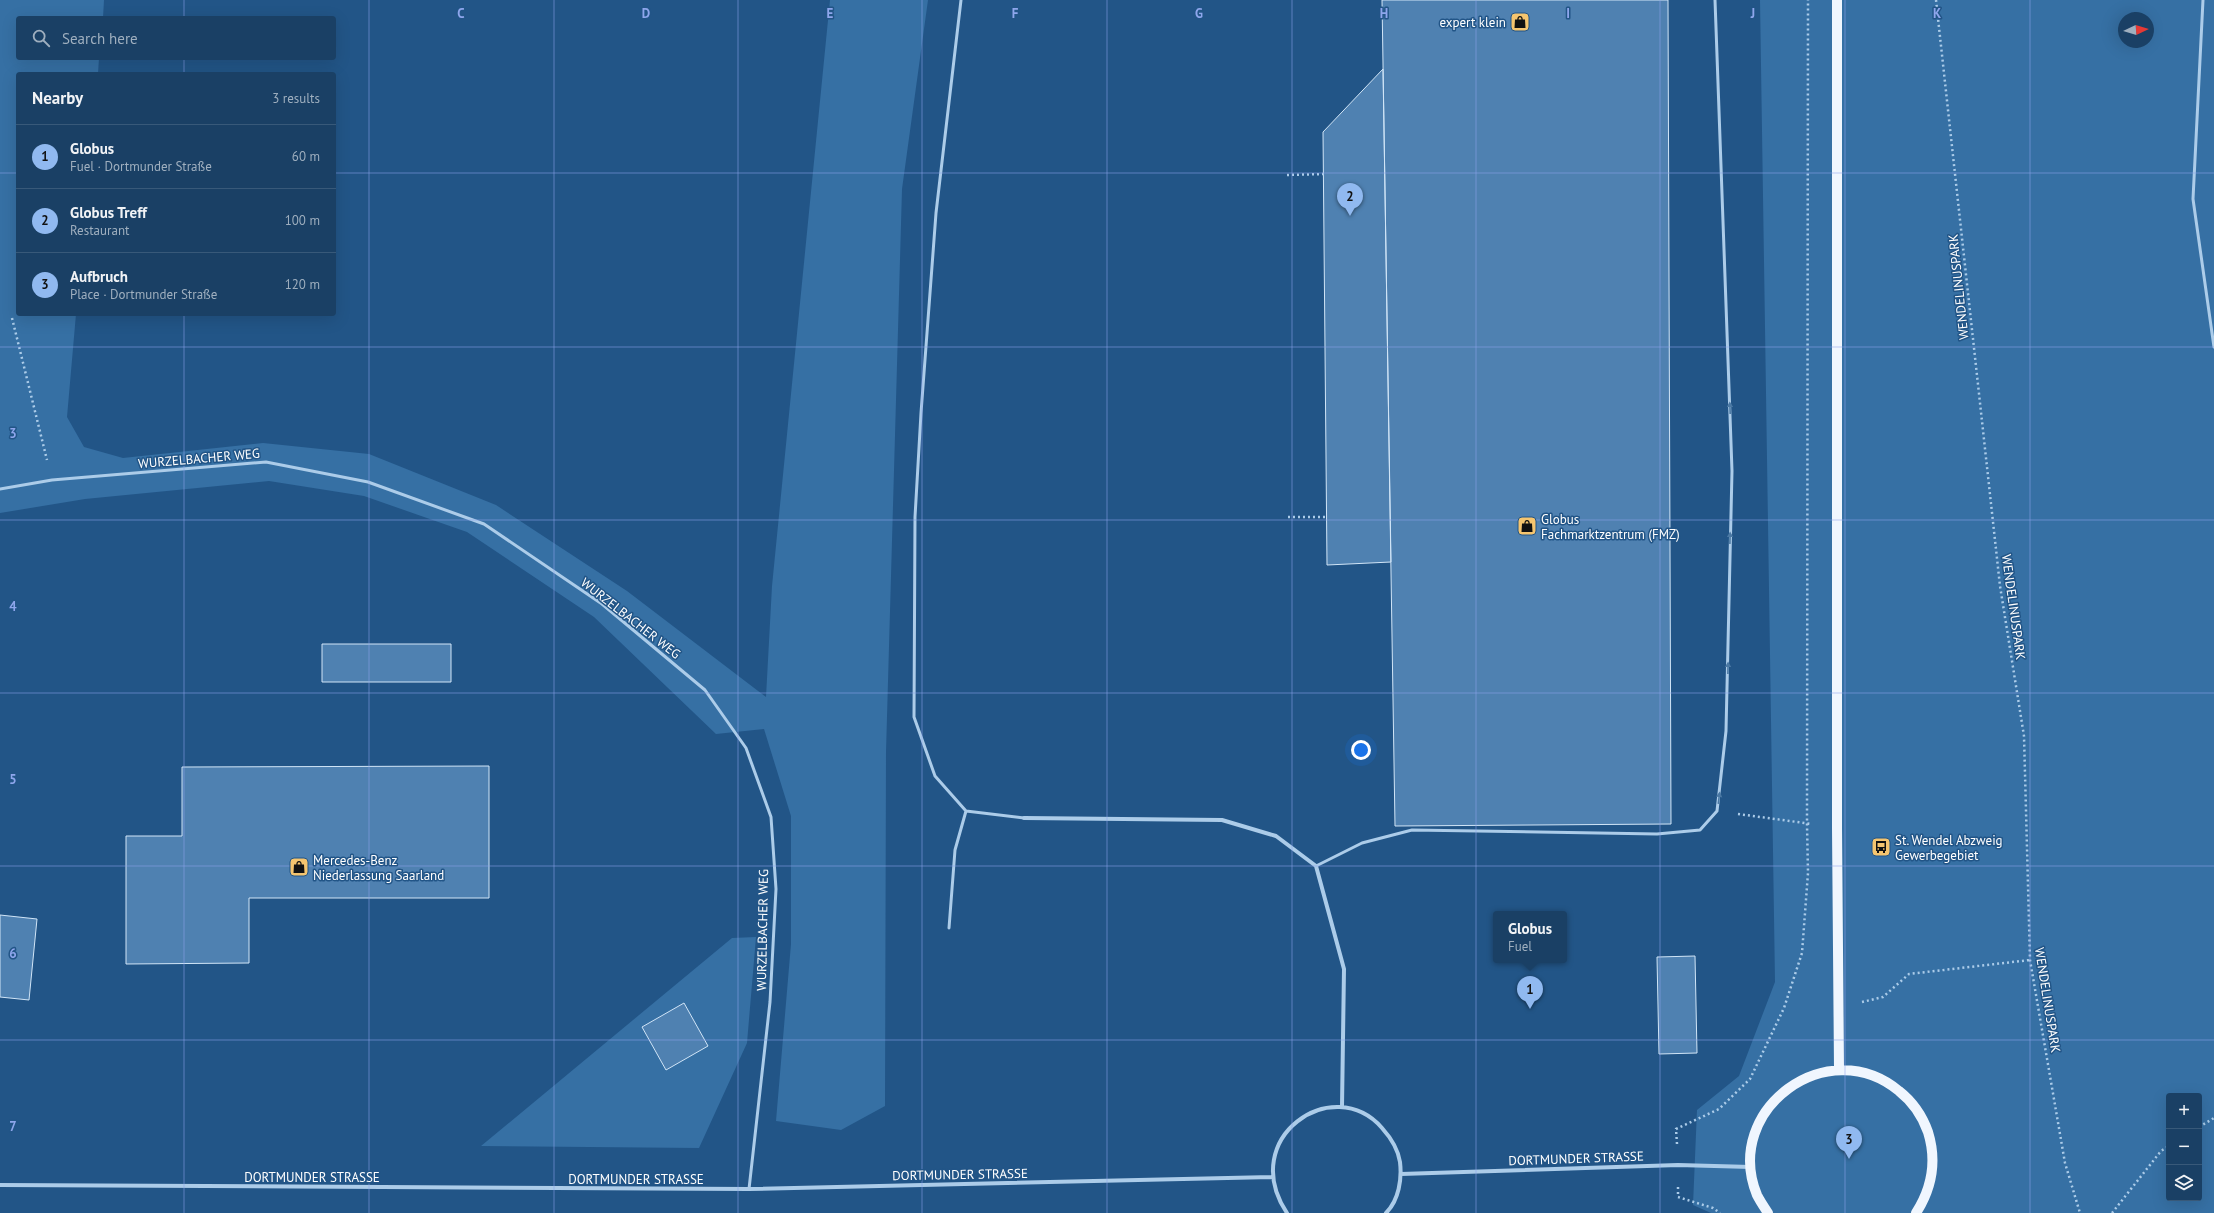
<!DOCTYPE html>
<html lang="en">
<head>
<meta charset="utf-8">
<style>
	body { margin:0; font-family:"PT Sans",sans-serif; background:#274b6e; color:#f1f3f6 }
	.controls { position:absolute; right:12px; bottom:12px; display:grid; overflow:hidden; border-radius:4px; box-shadow:0 4px 16px #0002 }
	.controls button { width:36px; height:36px; display:grid; place-items:center; padding:0; border:0; border-bottom:1px solid #385979; background:#1a4065; color:#f1f3f6; font:20px sans-serif }
	.compass { position:absolute; left:2118px; top:12px; width:36px; height:36px; border-radius:50%; background:#1a4065; box-shadow:0 4px 16px #0002; rotate:86deg }
	.you { position:absolute; left:1361px; top:750px; width:14px; height:14px; margin:-10px; border:3px solid #fff; border-radius:50%; background:#1a73e8; box-shadow:0 0 0 6px #1a73e833 }
	.badge { display:grid; place-items:center; width:26px; height:26px; border-radius:50%; background:#90b9f0; color:#111; font-size:13px; font-weight:700 }
	.pin { position:absolute; translate:-50% -33px; filter:drop-shadow(0 1px 2px #0008) }
	.pin::after { content:''; position:absolute; top:21px; width:14px; height:12px; background:inherit; clip-path:polygon(0 0,100% 0,50% 100%) }
	.popup { position:absolute; left:1493px; top:911px; width:74px; height:52px; box-sizing:border-box; display:grid; place-content:center; border-radius:4px; background:#1a4065; filter:drop-shadow(0 1px 3px #0005); font-size:13px; white-space:nowrap; color:#9fafbf }
	.popup b { font-size:15px; color:#f1f3f6 }
	.popup::after { content:''; position:absolute; left:50%; top:100%; margin-left:-8px; border:8px solid transparent; border-top-color:#1a4065 }
	.list { margin:0; padding:0; list-style:none }
	h2 { display:flex; justify-content:space-between; align-items:center; height:52px; margin:0; padding:0 16px; font-size:17px }
	h2 small { font-size:13px; font-weight:400; color:#9fafbf }
	.list li { display:grid; grid-template-columns:26px 1fr auto; gap:12px; align-items:center; box-sizing:border-box; height:64px; padding:0 16px; border-top:1px solid #385979 }
	.list b { display:block; font-size:15px; white-space:nowrap }
	.list p { margin:0; font-size:13px; white-space:nowrap; color:#9fafbf }
	.list em { font-size:13px; font-style:normal; color:#9fafbf }
	.icon { flex:none; width:22px; height:22px; fill:none; stroke:currentColor; stroke-width:2; stroke-linecap:round; stroke-linejoin:round }
	.map { position:relative; flex:none; width:2214px; height:1213px; overflow:hidden }
	.search { position:absolute; background:#1a4065; box-shadow:0 4px 16px #0002; left:16px; top:16px; width:320px; height:44px; display:flex; align-items:center; gap:10px; box-sizing:border-box; padding:0 14px; border-radius:4px; color:#9fafbf; font-size:15px }
	.panel { position:absolute; background:#1a4065; box-shadow:0 4px 16px #0002; left:16px; top:72px; width:320px; height:244px; border-radius:4px }
	.map>svg:first-child { display:block }
	.green { fill:#3670a4; fill-rule:evenodd }
	.building { fill:#4f81b1; stroke:#d1e5f7 }
	.lines { fill:none; stroke-linecap:round; stroke-linejoin:round }
	.path { stroke:#accce9; stroke-width:2.5; stroke-dasharray:2 3; stroke-linecap:butt }
	.lane { stroke:#accce9; stroke-width:3 }
	.street { stroke:#accce9; stroke-width:4 }
	.primary { stroke:#f0f6fe; stroke-width:10 }
	.oneway { fill:#4b79a4 }
	.grid { fill:none; stroke:#8ea6ec; stroke-width:1; stroke-opacity:0.55 }
	.labels { text-anchor:middle; stroke-width:3; stroke-linejoin:round; paint-order:stroke }
	.poi-label { font-size:13px; fill:#fff; stroke:#225587; text-anchor:start }
	.street-label { font-size:13px; fill:#fff; stroke:#225587 }
	.grid-label { font-size:13px; text-anchor:middle; font-weight:bold; fill:#8ea6ec; stroke:#225587; stroke-width:3; stroke-linejoin:round; paint-order:stroke }
</style>
</head>
<body>
<div class="map">
<svg width="2214" height="1213" viewBox="0 0 2214 1213">
	<rect width="100%" height="100%" fill="#225587"/>
	<path class="green" d="M0,0H104L103,18H18V58H99L98,74H18V314H76L67,417L84,447L123,458L263,443L369,454L496,505L627,591L766,697L772,586L830,0H928L902,189L886,752L885,1106L841,1130L776,1121L791,944V816L764,729L716,734L594,617L467,532L364,496L269,481L85,499L0,513Z
		M1760,0H2214V1213H1711L1693,1205L1697,1110L1739,1076L1775,982ZM2124,18H2148V42H2124ZM2169,1096H2199V1198H2169Z
		M756,937L747,1043L699,1148L481,1146L732,938Z"/>
	<path class="building" d="M1382,0H1668L1671,824L1395,826Z
		M1383,69L1391,562L1327,565L1323,132Z
		M322,644H451V682H322Z
		M489,766V898H249V963L126,964V836H182V767Z
		M0,915L37,919L29,1000L0,997Z
		M1695,956L1697,1053L1659,1054L1657,957Z
		M684,1003L708,1046L666,1070L642,1027Z"/>
	<g class="lines">
		<path class="path" d="M1936,0L2000,586L2024,736L2030,960L2065,1163L2080,1213
			M1287,175L1324,174
			M12,318L47,460
			M1288,517H1326
			M1738,814L1812,824
			M1862,1002L1883,997L1909,974L2030,960
			M2199,1127L2214,1118
			M1677,1144L1676,1129L1719,1109L1750,1079L1784,1008L1802,953L1808,873L1807,824L1808,0
			M1678,1187V1197L1713,1208L1720,1213
			M2112,1213L2161,1151L2169,1146"/>
		<path class="lane" d="M961,0L936,213L921,413L915,517L914,717L935,776L966,811L1024,818
			M2203,0L2193,199L2214,347
			M0,489L52,480L266,462L368,482L484,524L602,604L705,690L746,748L771,817L776,889L770,1002L749,1189
			M1316,866L1362,843L1412,830L1657,834L1700,830L1717,811L1726,731L1732,471L1715,0
			M949,928L955,850L966,811"/>
		<path class="street" d="M1024,818L1222,820L1276,836L1316,866L1344,969L1342,1107
			M1401,1174L1678,1165L1751,1167
			M0,1185L749,1189L1272,1177
			M1287,1213C1237,1138 1333,1072 1382,1128C1391,1138 1398,1149 1400,1162C1402,1179 1399,1200 1386,1213"/>
		<path class="primary" d="M1837,0V828L1839,1069
			M1768,1213C1764,1207 1760,1201 1757,1195C1722,1109 1828,1032 1899,1091C1913,1102 1922,1115 1928,1132C1937,1161 1932,1188 1916,1213"/>
	</g>
	<defs><path id="oneway-solid" d="M-6-.8H1V-3.2L6.5 0L1 3.2V.8H-6Z"/></defs>
	<g class="oneway">
		<use href="#oneway-solid" transform="translate(1730 408) rotate(-92)"/>
		<use href="#oneway-solid" transform="translate(1730 538) rotate(-89)"/>
		<use href="#oneway-solid" transform="translate(1728 668) rotate(-89)"/>
		<use href="#oneway-solid" transform="translate(1719 798) rotate(-83)"/>
	</g>
	<path class="grid" d="M184,0V18M369,0V1213M554,0V1213M738,0V1213M922,0V1213M1107,0V1213M1292,0V1213M1476,0V1213M1660,0V1213M1845,0V1213M2030,0V1213M184,58V74M0,173H18M334,173H2214M184,314V1213M0,347H2214M0,520H2214M0,693H2214M0,866H2214M0,1040H2214"/>
	<defs>
		<symbol id="shop-square" viewBox="-11 -11 22 22"><rect x="-9" y="-9" width="18" height="18" rx="4" fill="#f5c56f" stroke="#225587"/><path d="M-5-2.5h2.3a2.7 3.5 0 0 1 5.4 0H5L5.5 6h-11ZM-1.5-2.5h3a1.5 2.3 0 0 0-3 0Z" fill="#111"/></symbol>
		<symbol id="bus-square" viewBox="-11 -11 22 22"><rect x="-9" y="-9" width="18" height="18" rx="4" fill="#f5c56f" stroke="#225587"/><path d="M-5-6H5V4H4V6H2V4H-2V6H-4V4H-5ZM-3.5-4V0h7V-4ZM-3.5 1.2v1.5H-2V1.2ZM2 1.2v1.5H3.5V1.2Z" fill="#111"/></symbol>
	</defs>
	<g fill-rule="evenodd">
		<use href="#shop-square" x="1509" y="11" width="22" height="22"/>
		<use href="#shop-square" x="1516" y="515" width="22" height="22"/>
		<use href="#bus-square" x="1870" y="836" width="22" height="22"/>
		<use href="#shop-square" x="288" y="856" width="22" height="22"/>
	</g>
	<g class="labels">
		<g class="poi-label">
			<text x="1506" y="27" text-anchor="end">expert klein</text>
			<text x="1541" y="524">Globus<tspan x="1541" dy="15">Fachmarktzentrum (FMZ)</tspan></text>
			<text x="1895" y="845">St. Wendel Abzweig<tspan x="1895" dy="15">Gewerbegebiet</tspan></text>
			<text x="313" y="865">Mercedes-Benz<tspan x="313" dy="15">Niederlassung Saarland</tspan></text>
		</g>
		<g class="street-label">
			<text transform="translate(1958 287) rotate(-96)" y="5">WENDELINUSPARK</text>
			<text transform="translate(199 458) rotate(-5)" y="5">WURZELBACHER WEG</text>
			<text transform="translate(2014 607) rotate(82)" y="5">WENDELINUSPARK</text>
			<text transform="translate(631 618) rotate(38)" y="5">WURZELBACHER WEG</text>
			<text transform="translate(762 930) rotate(-89)" y="5">WURZELBACHER WEG</text>
			<text transform="translate(2048 1000) rotate(81)" y="5">WENDELINUSPARK</text>
			<text transform="translate(1576 1158) rotate(-2)" y="5">DORTMUNDER STRASSE</text>
			<text transform="translate(960 1174) rotate(-1)" y="5">DORTMUNDER STRASSE</text>
			<text x="312" y="1182">DORTMUNDER STRASSE</text>
			<text x="636" y="1184">DORTMUNDER STRASSE</text>
		</g>
	</g>
	<g class="grid-label">
		<text x="461" y="18">C</text>
		<text x="646" y="18">D</text>
		<text x="830" y="18">E</text>
		<text x="1015" y="18">F</text>
		<text x="1199" y="18">G</text>
		<text x="1384" y="18">H</text>
		<text x="1568" y="18">I</text>
		<text x="1753" y="18">J</text>
		<text x="1937" y="18">K</text>
		<text x="13" y="438">3</text>
		<text x="13" y="611">4</text>
		<text x="13" y="784">5</text>
		<text x="13" y="958">6</text>
		<text x="13" y="1131">7</text>
	</g>
</svg>
<div class="controls">
<button>+</button>
<button>−</button>
<button><svg class="icon" aria-label="layers" viewBox="0 0 24 24"><path d="M12 4l9 5-9 5-9-5zM3 14l9 5 9-5"/></svg></button>
</div>
<svg class="compass" viewBox="-18 -18 36 36"><path d="M0-13l5 13h-10z" fill="#e53935"/><path d="M0 13l5-13h-10z" fill="#9fafbf"/></svg>
<div class="you"></div>
<div class="pin badge" style="left:1530px;top:1009px">1</div>
<div class="popup"><b>Globus</b>Fuel</div>
<div class="pin badge" style="left:1350px;top:216px">2</div>
<div class="pin badge" style="left:1849px;top:1159px">3</div>
<div class="search"><svg class="icon" aria-label="search" viewBox="0 0 24 24"><circle cx="10" cy="10" r="6"/><path d="M15 15l6 6"/></svg>Search here</div>
<section class="panel">
<h2>Nearby<small>3 results</small></h2>
<ul class="list">
<li><span class="badge">1</span><div><b>Globus</b><p>Fuel · Dortmunder Straße</p></div><em>60 m</em></li>
<li><span class="badge">2</span><div><b>Globus Treff</b><p>Restaurant</p></div><em>100 m</em></li>
<li><span class="badge">3</span><div><b>Aufbruch</b><p>Place · Dortmunder Straße</p></div><em>120 m</em></li>
</ul>
</section>
</div>
</body>
</html>
